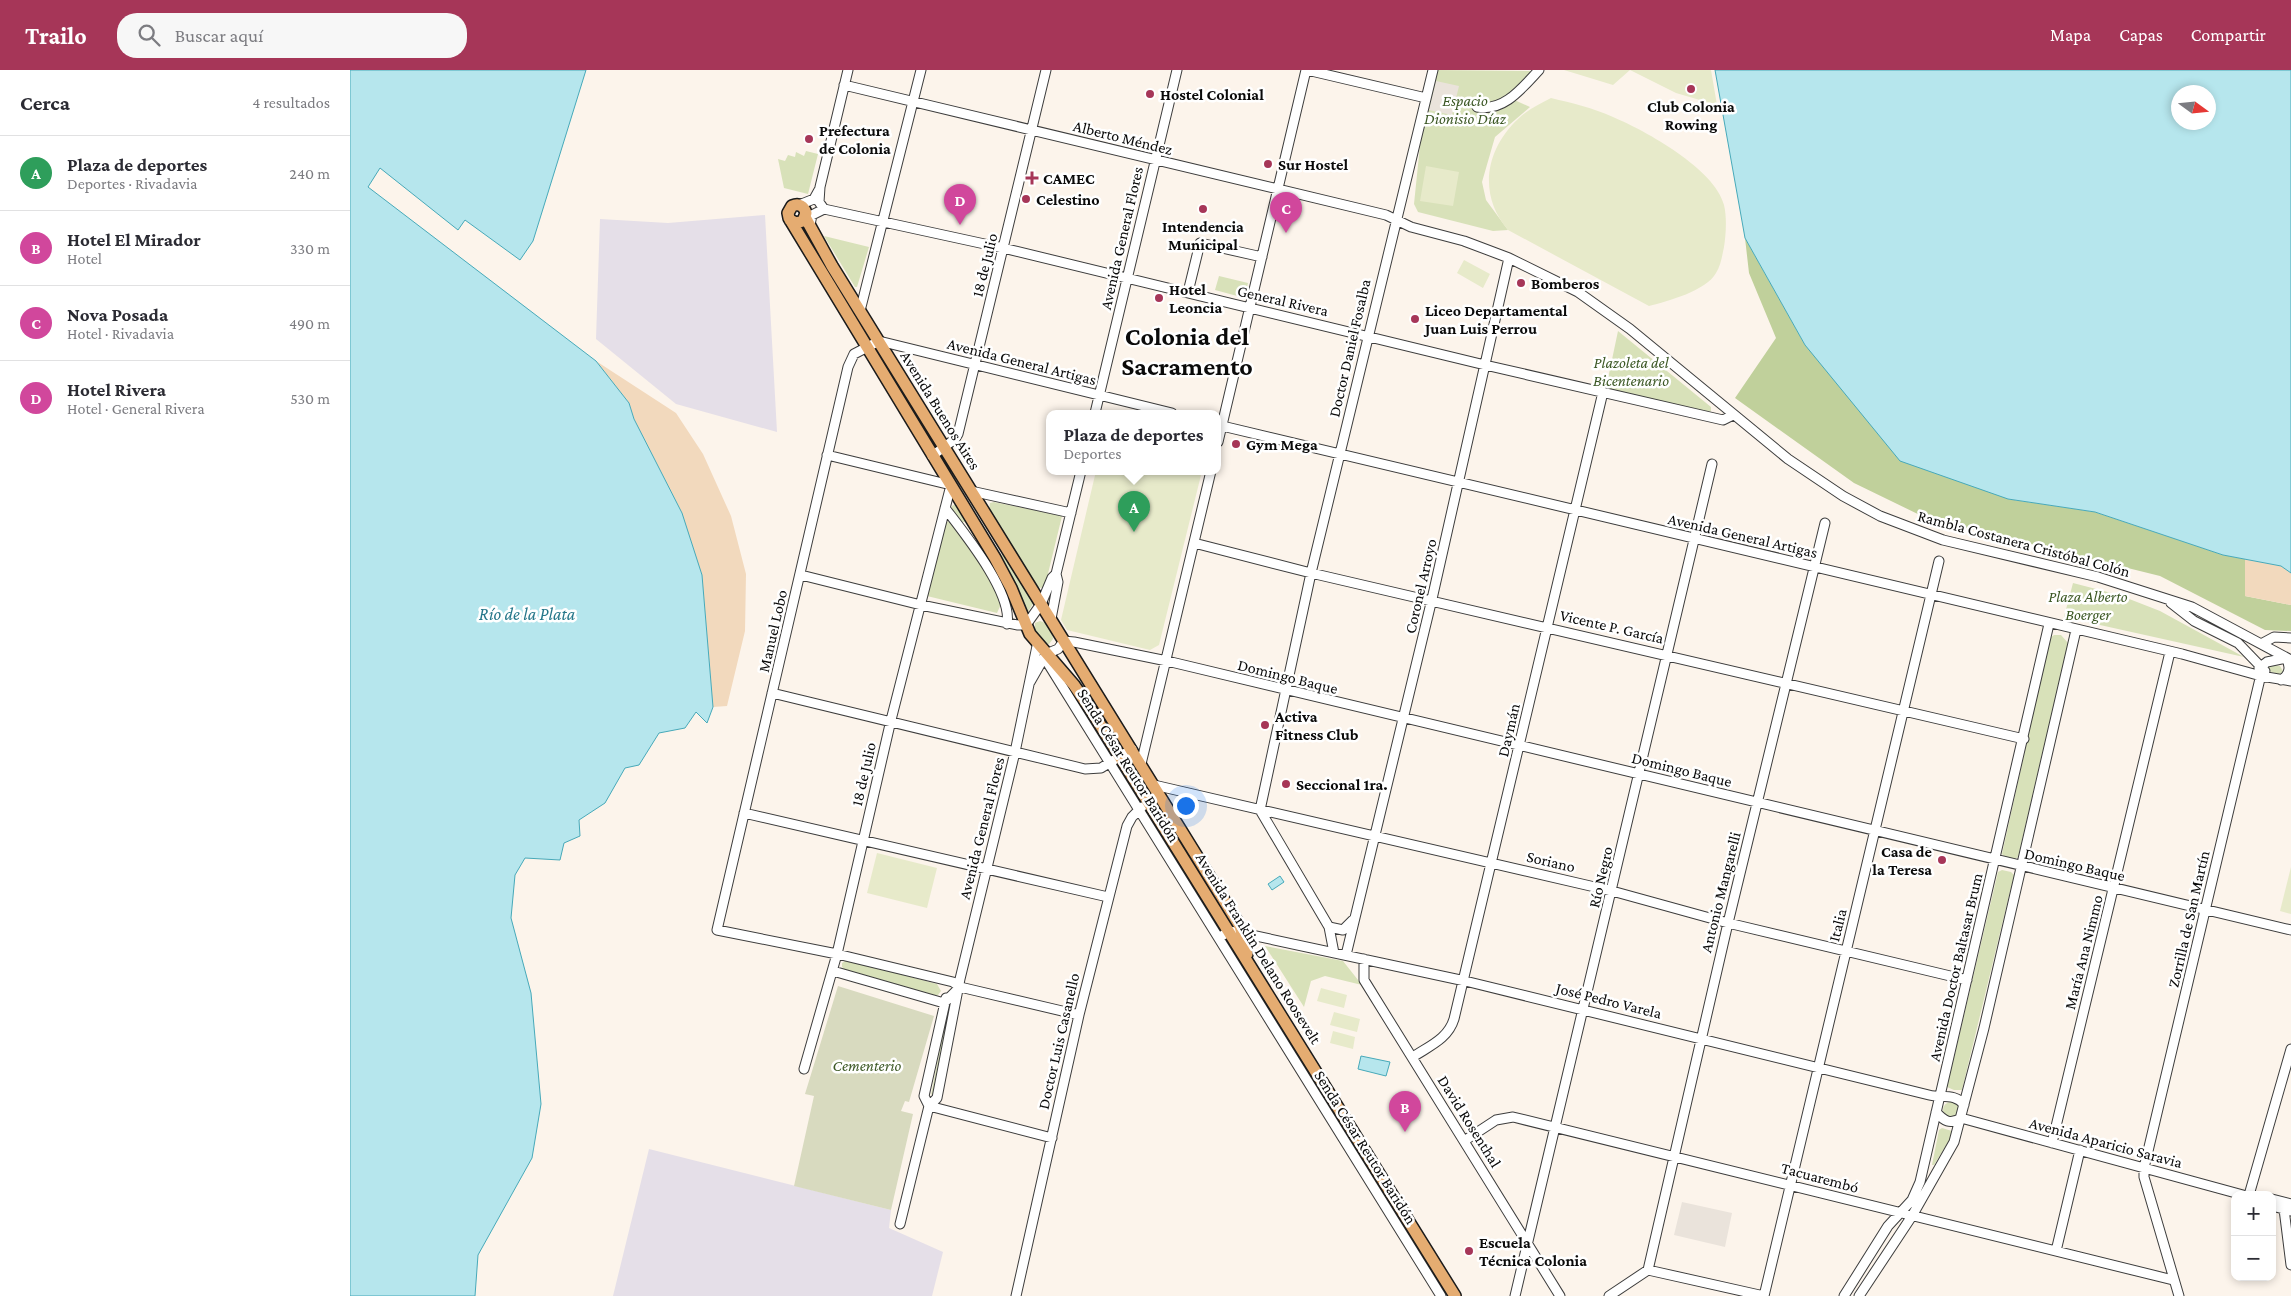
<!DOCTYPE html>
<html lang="es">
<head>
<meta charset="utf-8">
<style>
	body { margin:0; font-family:"Crimson Pro",serif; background:#f7f7f7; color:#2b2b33 }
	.controls { position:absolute; right:15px; bottom:15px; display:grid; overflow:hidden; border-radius:10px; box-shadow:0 2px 8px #0003 }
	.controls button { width:45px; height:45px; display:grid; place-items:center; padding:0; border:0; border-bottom:1px solid #e1e1e2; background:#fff; color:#2b2b33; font:25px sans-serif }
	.compass { position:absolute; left:1821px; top:15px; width:45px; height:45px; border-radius:50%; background:#fff; box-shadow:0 2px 8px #0003; rotate:105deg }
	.you { position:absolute; left:835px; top:735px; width:18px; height:18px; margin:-12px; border:4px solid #fff; border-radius:50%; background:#1a73e8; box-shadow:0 0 0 8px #1a73e833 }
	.badge { display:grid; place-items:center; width:32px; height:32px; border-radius:50%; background:#a63658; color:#fff; font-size:16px; font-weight:700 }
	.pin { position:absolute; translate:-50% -41px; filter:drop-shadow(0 1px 2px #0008) }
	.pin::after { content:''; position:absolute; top:26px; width:18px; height:15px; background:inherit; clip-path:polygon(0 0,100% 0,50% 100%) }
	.popup { position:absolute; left:696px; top:340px; width:175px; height:65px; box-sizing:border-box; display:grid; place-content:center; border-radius:10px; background:#fff; filter:drop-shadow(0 1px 4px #0005); font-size:16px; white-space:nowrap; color:#7c7c81 }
	.popup b { font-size:19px; color:#2b2b33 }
	.popup::after { content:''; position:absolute; left:50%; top:100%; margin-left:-10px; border:10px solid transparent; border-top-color:#fff }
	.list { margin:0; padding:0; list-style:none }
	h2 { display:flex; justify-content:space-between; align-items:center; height:65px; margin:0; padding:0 20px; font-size:21px }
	h2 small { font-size:16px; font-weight:400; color:#7c7c81 }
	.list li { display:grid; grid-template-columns:32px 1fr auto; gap:15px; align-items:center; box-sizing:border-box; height:75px; padding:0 20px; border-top:1px solid #e1e1e2 }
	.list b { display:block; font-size:19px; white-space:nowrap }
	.list p { margin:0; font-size:16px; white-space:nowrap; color:#7c7c81 }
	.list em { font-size:16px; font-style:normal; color:#7c7c81 }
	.icon { flex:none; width:28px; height:28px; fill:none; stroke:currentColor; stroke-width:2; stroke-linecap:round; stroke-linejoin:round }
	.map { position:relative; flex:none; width:1941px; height:1226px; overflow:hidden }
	header { display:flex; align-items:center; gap:30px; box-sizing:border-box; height:70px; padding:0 25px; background:#a63658; color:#fff }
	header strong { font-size:24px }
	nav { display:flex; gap:28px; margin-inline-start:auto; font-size:18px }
	.search { width:350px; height:45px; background:#f7f7f7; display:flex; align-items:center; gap:12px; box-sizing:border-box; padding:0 18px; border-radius:20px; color:#7c7c81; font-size:19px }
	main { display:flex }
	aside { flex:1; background:#fff }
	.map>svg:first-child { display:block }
	.industrial { fill:#e5dfe8 }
	.green { fill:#d8e1b9 }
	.forest { fill:#c0d09b }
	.sand { fill:#f2d9bd }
	.cemetery { fill:#d8dabf }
	.pitch { fill:#e7eaca }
	.plaza { fill:#eae3db }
	.water { fill:#b6e6ed; stroke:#47a9b9; fill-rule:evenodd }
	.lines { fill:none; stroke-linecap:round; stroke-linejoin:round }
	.minor-casing { stroke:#3d3d3d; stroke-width:11 }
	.major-casing { stroke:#1b1b1b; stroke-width:14 }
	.minor { stroke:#fff; stroke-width:9 }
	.major { stroke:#e5ac71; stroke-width:11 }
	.poi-dot { fill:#a63658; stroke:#fff; stroke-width:2 }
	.labels { text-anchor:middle; stroke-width:5; stroke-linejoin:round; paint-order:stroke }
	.poi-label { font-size:16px; font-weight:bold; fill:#0a0a0a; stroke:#fff; text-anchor:start }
	.park-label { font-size:16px; font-style:italic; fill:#3c5825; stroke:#fff }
	.street-label { font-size:16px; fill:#0a0a0a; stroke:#fff }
	.water-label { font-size:18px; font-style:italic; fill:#26778a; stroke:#fff }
	.town-label { font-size:26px; font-weight:bold; fill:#0a0a0a; stroke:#fff }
</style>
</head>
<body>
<header>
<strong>Trailo</strong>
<div class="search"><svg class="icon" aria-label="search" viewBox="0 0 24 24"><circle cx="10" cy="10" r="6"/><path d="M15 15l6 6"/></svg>Buscar aquí</div>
<nav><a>Mapa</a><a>Capas</a><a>Compartir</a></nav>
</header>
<main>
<aside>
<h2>Cerca<small>4 resultados</small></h2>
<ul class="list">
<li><span class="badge" style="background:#2e9e5b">A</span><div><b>Plaza de deportes</b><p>Deportes · Rivadavia</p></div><em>240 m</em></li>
<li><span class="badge" style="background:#d1479c">B</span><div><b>Hotel El Mirador</b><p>Hotel</p></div><em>330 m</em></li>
<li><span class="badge" style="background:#d1479c">C</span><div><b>Nova Posada</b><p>Hotel · Rivadavia</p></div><em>490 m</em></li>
<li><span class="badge" style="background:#d1479c">D</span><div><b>Hotel Rivera</b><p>Hotel · General Rivera</p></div><em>530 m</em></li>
</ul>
</aside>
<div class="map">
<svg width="1941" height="1226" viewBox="0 0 1941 1226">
	<rect width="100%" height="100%" fill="#fcf4eb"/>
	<path class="industrial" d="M415,145L427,362L326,334L246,269L250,149L318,153Z
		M299,1079L541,1140L539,1158L593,1182L582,1226H263Z"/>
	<path class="green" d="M1085,0L1181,1L1160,28L1180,37L1145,67L1132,112L1136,130L1158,160L1143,161L1068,142L1064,134L1072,56Z
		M456,81L468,84L458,124L434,118L428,89L435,91L438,85L445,87L446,82L454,86Z
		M474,166L519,177L507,217H505Z
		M869,206L898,213L895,225L891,227L865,220Z
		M1268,261L1361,337V341L1358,342L1256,318Z
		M644,432L712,446L695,516L691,518L688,517L639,439L640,433Z
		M607,433L640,487L638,488L615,452H610L601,440L602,436Z
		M602,451L646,519L652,532L647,543L577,526L596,452Z
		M655,483L684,532L678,542H676L651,485Z
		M1723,513L1769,525L1810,541L1894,587L1714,547Z
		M690,551C699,553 702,561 703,569L699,574H694L685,565V553Z
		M1704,565H1711L1718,573L1668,787L1665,789L1655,787L1652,784L1700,568Z
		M1924,595L1930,596L1934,603L1928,604L1919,601V597Z
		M1652,800L1661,802L1664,805L1612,1020H1604L1597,1017L1648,802Z
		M915,876L993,891L1012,915L975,906L961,911L954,937Z
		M497,890L587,914L591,921L588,925L583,926L495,900L492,897V893Z
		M599,940L584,1023L581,1025L597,942Z
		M1593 1040a8 8 0 1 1 16 0a8 8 0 1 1-16 0Z
		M1592,1058L1602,1061L1603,1064L1584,1095H1582L1589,1060Z"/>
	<path class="forest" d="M1395,168L1455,275L1658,429L1745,442L1873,485L1895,489V526L1941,535V561L1915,560L1810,506L1576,448L1504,413L1385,328L1426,268L1399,203Z"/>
	<path class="sand" d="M246,291L326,343L353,384L381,446L396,504L395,561L377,636L363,637L352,505L284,349L279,333Z
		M1895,489L1931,496L1941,503V535L1895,526Z"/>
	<path class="cemetery" d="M488,916L584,946L559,1032L555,1031L551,1041L563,1044L541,1140L444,1116L464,1026L455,1024Z"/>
	<path class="pitch" d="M1214,0H1361L1367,35L1326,23L1280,0L1263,15Z
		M1201,28C1222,33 1243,38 1263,47C1296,61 1365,99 1374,135C1377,147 1376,165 1374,177C1372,186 1371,195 1366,203C1356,221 1318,231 1299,236L1158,160C1128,125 1135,80 1168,49C1177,40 1190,34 1201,28Z
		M1076,96L1109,102L1103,136L1070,131Z
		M1114,190L1140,204L1133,218L1107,203Z
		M746,401H852L809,575L800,580L717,560L711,550Z
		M527,783L587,798L577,838L517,823Z
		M1941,797V844L1930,841Z
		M971,918L997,925L994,938L967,931Z
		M984,942L1010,949L1007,962L980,955Z
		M983,961L1005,967L1003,979L980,973Z"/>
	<path class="plaza" d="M1086,11L1109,16L1102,45L1079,40Z
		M1332,1132L1382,1143L1375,1177L1324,1165Z"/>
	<path class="water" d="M0,0H236L183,171L170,190L115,150L108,160L30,98L18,117L246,291L279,333L284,349L332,443L352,505L363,637L357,653L346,642L335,658L309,663L289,695L275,698L255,733L229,750L230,766L214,773L210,790L175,788L165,805L161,848L181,923L191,1034L182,1088L128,1185L125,1226H0Z
		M1365,0H1941V503L1931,496L1873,485L1745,442L1658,429L1550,391L1455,275L1395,168ZM1858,22V52H1828V22Z
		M930,806L934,812L922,820L918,814Z
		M1011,986L1040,992L1036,1006L1008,999Z"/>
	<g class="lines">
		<defs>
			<path id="minor" d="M957,0L1076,28
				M494,15L1036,145L1061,157L1114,171L1159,188L1228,222L1280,259L1438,389L1493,426L1530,446L1593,470L1748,507L1842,537L1941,590
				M1127,37C1154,42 1172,18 1189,0
				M449,135L464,129L469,120
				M474,139L653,178L1135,295L1373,350L1383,345
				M474,139L469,132L470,117L498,0
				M460,155L462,145L474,139
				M838,222L850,173L912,187
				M510,241L571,0
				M745,343L827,0
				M868,355L1832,584L1911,606L1941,611
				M868,372L956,0
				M477,385L601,415
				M582,386L605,369L608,364L696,0
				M621,421L721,443
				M595,438C614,463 663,523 657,554
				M844,473L961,503L1674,669
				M451,505L571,535L668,555H676L691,534L702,508L706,504
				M1821,533L1844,551L1888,573L1915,601
				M701,549L708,512L706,504L731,401
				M1911,574L1924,567L1941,568
				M694,587L1091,1226
				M1909,598L1917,592L1936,588
				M1931,610C1940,605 1941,596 1936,588
				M680,612L696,584L708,579L714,571L724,572L817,591L1941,860
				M422,623L735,699L751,698L782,679
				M791,694L861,401
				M804,715L1262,821L1378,853L1617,910
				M394,743L758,827
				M979,857L993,860L1003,850
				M869,868L879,861L892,863L1115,911L1579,1025C1591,1028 1606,1023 1614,1035
				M984,883L979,857L910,740L961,503L1083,0
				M996,885L1082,529L1159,188
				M1014,889V910L1210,1226
				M483,901L594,933L609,918
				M729,945L610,917L603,912L487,884L367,860L498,297L504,284L529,271L822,343
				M1063,987C1079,976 1098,969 1104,949L1253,322
				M454,999L487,884L541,650L601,415
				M579,1036L574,1026L596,928
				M579,1036L702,1068
				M1586,1042C1594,1051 1600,1055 1611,1048
				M1611,1048L1893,1125
				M1114,1071L1146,1050L1163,1047L1823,1210
				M1702,1073L1820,582
				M1899,1125L1941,979
				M1922,1129L1941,1134
				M1922,1136L1941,1141
				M1934,1139L1941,1195
				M550,1154L579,1036L587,1028L610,909L665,682L687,576
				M1706,1181L1730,1080
				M1298,1200L1378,853L1475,453
				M666,1226L729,945L777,756L782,747L792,737
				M1165,1226L1362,394
				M1259,1226L1298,1200L1414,1226
				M1414,1226L1589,491
				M1494,1226L1538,1156L1562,1130L1570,1112L1699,554
				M1509,1226L1562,1146L1604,1072L1634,958L1726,560
				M1829,1226L1794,1107V1098L1913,596"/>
			<path id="major" d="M455,147L482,196L890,856L897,884
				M440,150L446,153L453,151L456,143C454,136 449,133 442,136L438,143L439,148L645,488L661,518L680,564L724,615L741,640L1105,1226"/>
		</defs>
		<use href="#minor" class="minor-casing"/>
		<use href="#major" class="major-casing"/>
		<use href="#minor" class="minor"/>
		<use href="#major" class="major"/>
	</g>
	<g class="poi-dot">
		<circle cx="1341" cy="19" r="5"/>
		<circle cx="800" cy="24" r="5"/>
		<circle cx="459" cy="69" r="5"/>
		<circle cx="918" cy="94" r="5"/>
		<path d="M679.5 100.5h5v5h5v5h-5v5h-5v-5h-5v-5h5z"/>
		<circle cx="676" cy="129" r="5"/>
		<circle cx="853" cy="139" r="5"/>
		<circle cx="1171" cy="213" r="5"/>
		<circle cx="809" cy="228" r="5"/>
		<circle cx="1065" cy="249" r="5"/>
		<circle cx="886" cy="374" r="5"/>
		<circle cx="915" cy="655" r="5"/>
		<circle cx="936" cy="714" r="5"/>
		<circle cx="1592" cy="790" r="5"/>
		<circle cx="1119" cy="1181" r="5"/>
	</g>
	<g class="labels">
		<g class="poi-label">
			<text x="810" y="30">Hostel Colonial</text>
			<text x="1341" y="42" text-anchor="middle">Club Colonia<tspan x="1341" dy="18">Rowing</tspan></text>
			<text x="469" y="66">Prefectura<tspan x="469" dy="18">de Colonia</tspan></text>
			<text x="928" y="100">Sur Hostel</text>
			<text x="693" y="114">CAMEC</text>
			<text x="686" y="135">Celestino</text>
			<text x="853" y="162" text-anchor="middle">Intendencia<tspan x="853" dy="18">Municipal</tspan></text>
			<text x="1181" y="219">Bomberos</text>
			<text x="819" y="225">Hotel<tspan x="819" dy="18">Leoncia</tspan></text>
			<text x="1075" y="246">Liceo Departamental<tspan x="1075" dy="18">Juan Luis Perrou</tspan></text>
			<text x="896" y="380">Gym Mega</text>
			<text x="925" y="652">Activa<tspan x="925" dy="18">Fitness Club</tspan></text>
			<text x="946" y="720">Seccional 1ra.</text>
			<text x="1582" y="787" text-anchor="end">Casa de<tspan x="1582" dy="18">la Teresa</tspan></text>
			<text x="1129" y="1178">Escuela<tspan x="1129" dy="18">Técnica Colonia</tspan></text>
		</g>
		<g class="park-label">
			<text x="1115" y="36">Espacio<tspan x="1115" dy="18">Dionisio Díaz</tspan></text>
			<text x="1281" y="298">Plazoleta del<tspan x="1281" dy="18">Bicentenario</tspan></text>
			<text x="1738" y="532">Plaza Alberto<tspan x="1738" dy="18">Boerger</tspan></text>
			<text x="517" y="1001">Cementerio</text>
		</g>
		<g class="street-label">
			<text transform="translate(773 67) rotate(14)" y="6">Alberto Méndez</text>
			<text transform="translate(771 168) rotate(-77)" y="6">Avenida General Flores</text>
			<text transform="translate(634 195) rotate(-76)" y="6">18 de Julio</text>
			<text transform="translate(933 230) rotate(13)" y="6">General Rivera</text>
			<text transform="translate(999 278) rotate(-77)" y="6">Doctor Daniel Fosalba</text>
			<text transform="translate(672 291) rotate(14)" y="6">Avenida General Artigas</text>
			<text transform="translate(591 340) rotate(58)" y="6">Avenida Buenos Aires</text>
			<text transform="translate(1393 465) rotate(13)" y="6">Avenida General Artigas</text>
			<text transform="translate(1674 473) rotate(15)" y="6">Rambla Costanera Cristóbal Colón</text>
			<text transform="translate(1070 516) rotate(-77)" y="6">Coronel Arroyo</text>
			<text transform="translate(1262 556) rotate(13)" y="6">Vicente P. García</text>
			<text transform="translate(422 561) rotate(-77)" y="6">Manuel Lobo</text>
			<text transform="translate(938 606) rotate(14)" y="6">Domingo Baque</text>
			<text transform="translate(1158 660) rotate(-77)" y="6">Daymán</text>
			<text transform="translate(779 695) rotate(58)" y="6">Senda César Reutor Baridón</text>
			<text transform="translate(1332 699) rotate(14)" y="6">Domingo Baque</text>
			<text transform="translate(513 704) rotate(-77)" y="6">18 de Julio</text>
			<text transform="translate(631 758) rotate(-76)" y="6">Avenida General Flores</text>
			<text transform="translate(1201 791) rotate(13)" y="6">Soriano</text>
			<text transform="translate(1725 794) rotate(13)" y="6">Domingo Baque</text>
			<text transform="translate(1250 807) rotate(-77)" y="6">Río Negro</text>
			<text transform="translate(1370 822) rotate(-76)" y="6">Antonio Mangarelli</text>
			<text transform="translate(1838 849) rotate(-77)" y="6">Zorrilla de San Martín</text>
			<text transform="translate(1487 855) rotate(-76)" y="6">Italia</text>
			<text transform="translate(909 878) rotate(58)" y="6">Avenida Franklin Delano Roosevelt</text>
			<text transform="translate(1733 882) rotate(-76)" y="6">María Ana Nimmo</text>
			<text transform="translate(1605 897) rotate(-77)" y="6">Avenida Doctor Baltasar Brum</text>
			<text transform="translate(1259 930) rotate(14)" y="6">José Pedro Varela</text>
			<text transform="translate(708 971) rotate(-77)" y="6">Doctor Luis Casanello</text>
			<text transform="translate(1120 1051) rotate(58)" y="6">David Rosenthal</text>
			<text transform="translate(1756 1072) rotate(15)" y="6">Avenida Aparicio Saravia</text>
			<text transform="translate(1016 1077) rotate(58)" y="6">Senda César Reutor Baridón</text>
			<text transform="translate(1470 1107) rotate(15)" y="6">Tacuarembó</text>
		</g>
		<g class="water-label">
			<text x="177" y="550">Río de la Plata</text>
		</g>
		<g class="town-label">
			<text x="837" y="275">Colonia del<tspan x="837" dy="30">Sacramento</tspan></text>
		</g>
	</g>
</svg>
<div class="controls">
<button>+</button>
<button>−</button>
</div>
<svg class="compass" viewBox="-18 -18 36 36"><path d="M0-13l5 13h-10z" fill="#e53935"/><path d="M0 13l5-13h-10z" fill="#7c7c81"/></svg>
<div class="you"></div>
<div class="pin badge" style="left:784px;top:462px;background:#2e9e5b">A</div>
<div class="popup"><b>Plaza de deportes</b>Deportes</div>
<div class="pin badge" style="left:1055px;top:1062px;background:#d1479c">B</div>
<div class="pin badge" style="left:936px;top:163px;background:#d1479c">C</div>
<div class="pin badge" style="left:610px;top:155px;background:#d1479c">D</div>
</div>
</main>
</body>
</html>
